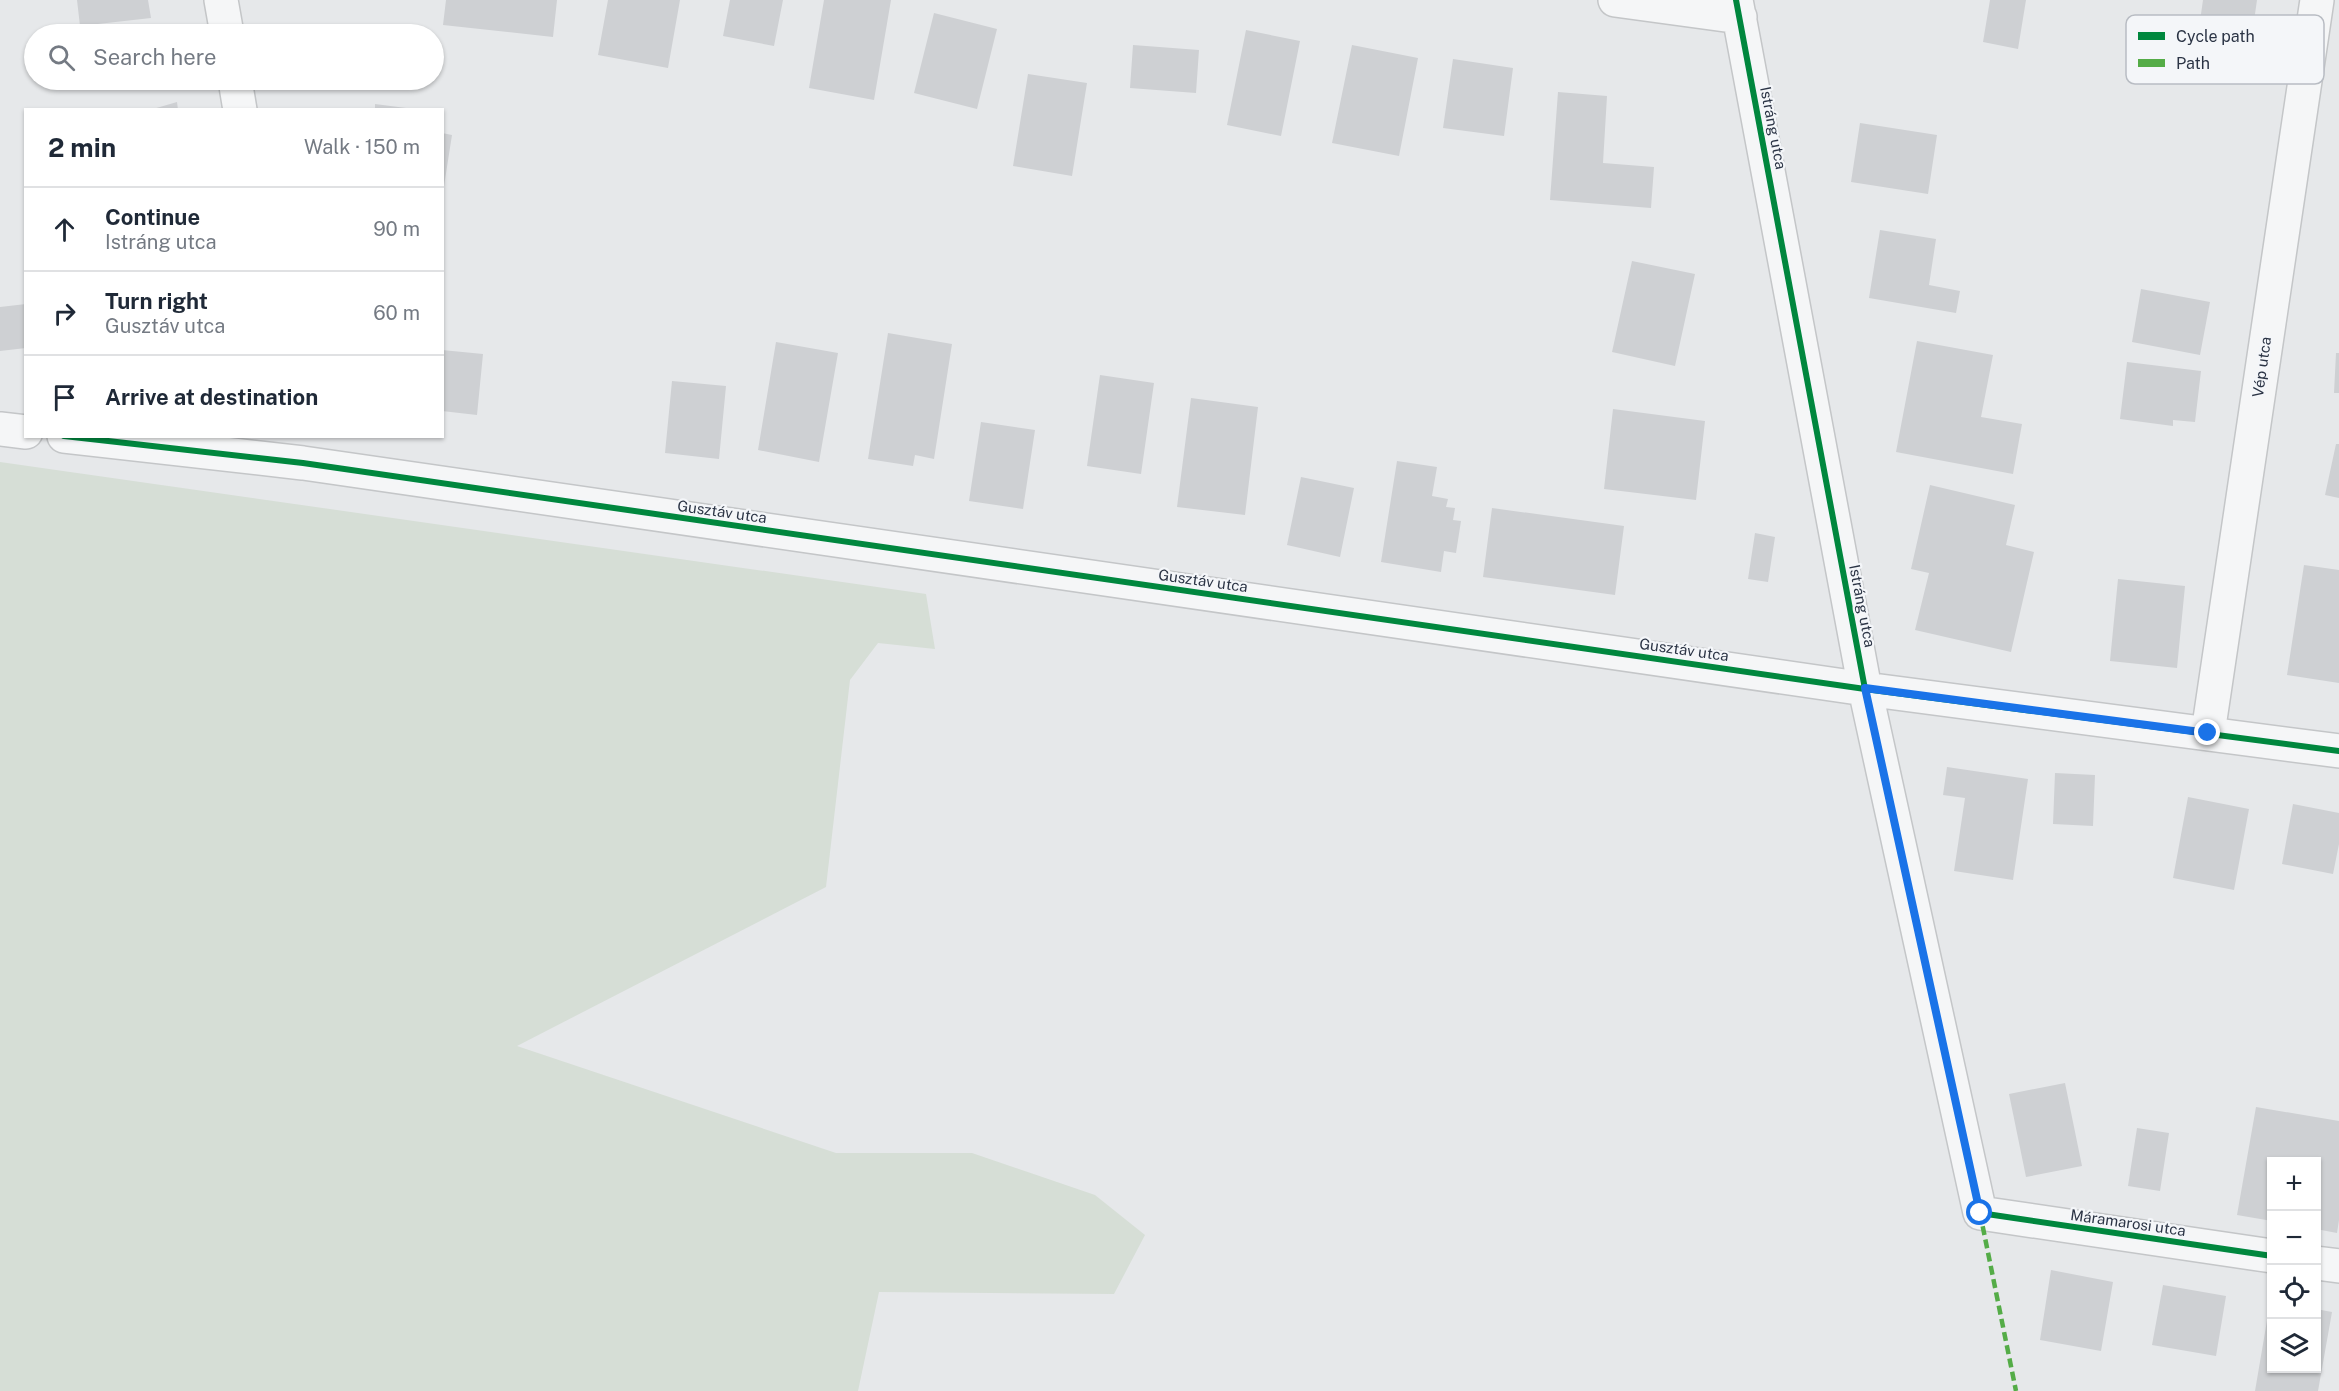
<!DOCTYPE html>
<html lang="en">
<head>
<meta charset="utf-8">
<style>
	body { margin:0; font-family:"Public Sans",sans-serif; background:#f2f2f3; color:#1f2937 }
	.controls { position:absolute; right:18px; bottom:18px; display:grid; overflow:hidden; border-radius:0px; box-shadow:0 2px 4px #0004 }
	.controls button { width:54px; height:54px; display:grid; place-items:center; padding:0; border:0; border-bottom:2px solid #e0e1e3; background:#fff; color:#1f2937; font:30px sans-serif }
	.stop { position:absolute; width:18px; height:18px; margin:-14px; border:4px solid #1a73e8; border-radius:50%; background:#fff }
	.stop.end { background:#1a73e8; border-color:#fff; box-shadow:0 2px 6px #0008 }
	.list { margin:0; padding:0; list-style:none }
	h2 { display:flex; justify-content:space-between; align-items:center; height:78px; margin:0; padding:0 24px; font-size:26px }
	h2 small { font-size:20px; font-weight:400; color:#747a83 }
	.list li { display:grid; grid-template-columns:39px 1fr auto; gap:18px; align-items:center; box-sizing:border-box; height:84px; padding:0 24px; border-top:2px solid #e0e1e3 }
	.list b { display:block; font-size:22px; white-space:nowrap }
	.list p { margin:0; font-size:20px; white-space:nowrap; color:#747a83 }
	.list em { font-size:20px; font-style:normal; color:#747a83 }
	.icon { flex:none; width:33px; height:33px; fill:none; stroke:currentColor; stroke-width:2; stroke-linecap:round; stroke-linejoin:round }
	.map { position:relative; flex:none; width:2339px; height:1391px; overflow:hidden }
	.search { position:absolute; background:#fff; box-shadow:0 2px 4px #0004; left:24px; top:24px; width:420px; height:66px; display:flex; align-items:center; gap:15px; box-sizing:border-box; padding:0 21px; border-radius:33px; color:#747a83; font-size:22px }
	.panel { position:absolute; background:#fff; box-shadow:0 2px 4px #0004; left:24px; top:108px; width:420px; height:330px; border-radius:0px }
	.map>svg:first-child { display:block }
	.green { fill:#d6ded6 }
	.building { fill:#ced0d3 }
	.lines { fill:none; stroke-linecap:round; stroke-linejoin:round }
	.street-casing { stroke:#c4c6c8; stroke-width:36 }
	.street { stroke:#f5f6f7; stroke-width:33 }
	.quiet { stroke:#54ac47; stroke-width:4.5; stroke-dasharray:9 4.5; stroke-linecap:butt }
	.cycleway-casing { stroke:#f4f6f9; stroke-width:10 }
	.cycleway { stroke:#00873e; stroke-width:6 }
	.route { stroke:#1a73e8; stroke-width:8 }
	.labels { text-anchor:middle; stroke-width:4.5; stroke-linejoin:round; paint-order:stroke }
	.street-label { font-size:15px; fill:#2b3445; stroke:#f4f6f9 }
	.key { fill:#f4f6f9; stroke:#b8bcc3; stroke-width:1.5 }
	.key-label { font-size:16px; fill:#2b3445 }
</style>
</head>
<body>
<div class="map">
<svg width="2339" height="1391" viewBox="0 0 2339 1391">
	<rect width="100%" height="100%" fill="#e6e8ea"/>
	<path class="green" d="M0,462L926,594L935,649L878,643L850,680L826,887L517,1046L836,1153H972L1095,1195L1145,1235L1114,1294L879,1292L858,1391H0Z"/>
	<path class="building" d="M77,0H148L151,18L80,26Z
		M446,0H557L553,37L443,25Z
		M608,0H680L668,68L598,55Z
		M730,0H783L774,46L723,36Z
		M824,0H891L874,100L809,88Z
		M1990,0H2026L2018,49L1983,42Z
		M2203,0H2257L2252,35L2199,28Z
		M934,13L997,29L977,109L914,93Z
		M1246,30L1300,41L1281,136L1227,125Z
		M1133,45L1199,50L1196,93L1130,88Z
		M1352,45L1418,58L1399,156L1332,143Z
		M1453,59L1513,68L1504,136L1443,128Z
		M1028,74L1087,83L1072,176L1013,166Z
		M1558,92L1607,96L1603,163L1654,167L1651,208L1550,200Z
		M177,102L178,110H153V109Z
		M375,104L406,108V110H375Z
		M1860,123L1937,135L1928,194L1851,182Z
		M442,133L452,135L444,186H442Z
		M1880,230L1936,239L1929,285L1960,291L1956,313L1869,298Z
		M1632,261L1695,274L1675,366L1612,352Z
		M2141,289L2210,302L2200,355L2132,342Z
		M26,304V348L0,351V307Z
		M888,333L952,344L934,459L915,455L913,466L868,459Z
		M1917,341L1993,355L1981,417L2022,424L2013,474L1896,452Z
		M776,342L838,353L819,462L758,450Z
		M442,350L483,354L477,415L442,411Z
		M2336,353H2339V393H2334Z
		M2127,362L2201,371L2195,422L2173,420V426L2120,419Z
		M1100,375L1154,383L1141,474L1087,466Z
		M672,381L726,386L719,459L665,453Z
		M1191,398L1258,407L1245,515L1177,507Z
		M1613,409L1705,421L1696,500L1604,489Z
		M981,422L1035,430L1023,509L969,501Z
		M2336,444H2339V498L2325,495Z
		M1397,461L1437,467L1432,496L1448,499L1446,507L1455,508L1453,520L1461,521L1456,553L1444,551L1441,572L1381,562Z
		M1301,477L1354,488L1340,557L1287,545Z
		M1930,485L2015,505L2006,545L2034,552L2011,652L1915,630L1929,573L1911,569Z
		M1492,508L1624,526L1615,595L1483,577Z
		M1755,533L1775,537L1768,582L1748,579Z
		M2304,565L2339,570V683L2287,675Z
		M2118,579L2185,586L2177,668L2110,661Z
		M1947,767L2028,779L2013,880L1954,871L1965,798L1943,795Z
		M2055,773L2095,775L2093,826L2053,824Z
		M2188,797L2249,809L2234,890L2173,878Z
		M2293,804L2339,813V844L2333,874L2282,864Z
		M2065,1083L2082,1166L2026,1177L2009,1094Z
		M2256,1107L2339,1121V1220L2337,1233L2316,1229V1162H2272V1221L2237,1215Z
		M2137,1128L2169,1133L2160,1191L2128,1186Z
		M2051,1270L2113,1282L2101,1351L2040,1340Z
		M2163,1285L2226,1296L2216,1356L2152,1345Z
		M2270,1303L2272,1368H2316V1309L2332,1312L2318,1391H2255Z"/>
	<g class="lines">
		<defs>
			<path id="street" d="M221,0L227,34
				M1615,0L1740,17
				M1736,0L1865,689L1980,1213L2272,1256
				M235,80L240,110
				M0,429L26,432
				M64,436L303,463L1865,689L2339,751
				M2208,733L2317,0
				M2316,1263L2339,1266"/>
		</defs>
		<use href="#street" class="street-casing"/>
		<use href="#street" class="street"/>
		<path class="quiet" d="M1980,1213L2016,1391"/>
		<defs>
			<path id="cycleway" d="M1736,0L1865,689L1980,1213L2272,1256
				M64,436L303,463L1865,689L2339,751"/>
		</defs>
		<use href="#cycleway" class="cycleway-casing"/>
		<use href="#cycleway" class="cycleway"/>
	</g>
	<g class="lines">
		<path class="route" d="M1980,1213L1865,688L2208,733"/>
	</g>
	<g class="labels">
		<g class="street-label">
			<text transform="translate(1773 128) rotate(79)" y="5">Istráng utca</text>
			<text transform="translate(2262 367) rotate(-82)" y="5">Vép utca</text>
			<text transform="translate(722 512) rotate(8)" y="5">Gusztáv utca</text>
			<text transform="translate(1203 581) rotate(8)" y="5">Gusztáv utca</text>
			<text transform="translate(1862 606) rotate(79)" y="5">Istráng utca</text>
			<text transform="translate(1684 650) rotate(8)" y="5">Gusztáv utca</text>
			<text transform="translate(2128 1223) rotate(8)" y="5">Máramarosi utca</text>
		</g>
	</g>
	<rect x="2126" y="15" width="198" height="69" rx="9" class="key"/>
	<rect x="2138" y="32" width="27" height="8" fill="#00873e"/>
	<rect x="2138" y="59" width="27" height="8" fill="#54ac47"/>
	<g class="key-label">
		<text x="2176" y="42">Cycle path</text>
		<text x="2176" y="69">Path</text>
	</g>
</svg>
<div class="controls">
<button>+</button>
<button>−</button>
<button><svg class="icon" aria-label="locate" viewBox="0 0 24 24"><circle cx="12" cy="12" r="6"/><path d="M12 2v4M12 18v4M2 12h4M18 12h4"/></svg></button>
<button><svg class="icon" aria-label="layers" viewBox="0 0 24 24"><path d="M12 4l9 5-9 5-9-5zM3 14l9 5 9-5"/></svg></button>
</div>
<div class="stop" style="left:1980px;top:1213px"></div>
<div class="stop end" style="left:2208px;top:733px"></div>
<div class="search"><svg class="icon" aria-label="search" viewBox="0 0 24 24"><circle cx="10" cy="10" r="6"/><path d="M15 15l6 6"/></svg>Search here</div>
<section class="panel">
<h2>2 min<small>Walk · 150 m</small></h2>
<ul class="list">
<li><svg class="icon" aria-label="ahead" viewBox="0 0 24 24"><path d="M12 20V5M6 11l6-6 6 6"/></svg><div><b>Continue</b><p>Istráng utca</p></div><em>90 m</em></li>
<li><svg class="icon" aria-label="right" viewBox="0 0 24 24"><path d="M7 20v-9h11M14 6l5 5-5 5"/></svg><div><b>Turn right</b><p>Gusztáv utca</p></div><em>60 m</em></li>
<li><svg class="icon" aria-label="arrive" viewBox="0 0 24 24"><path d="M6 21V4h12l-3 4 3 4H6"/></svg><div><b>Arrive at destination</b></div></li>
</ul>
</section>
</div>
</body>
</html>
